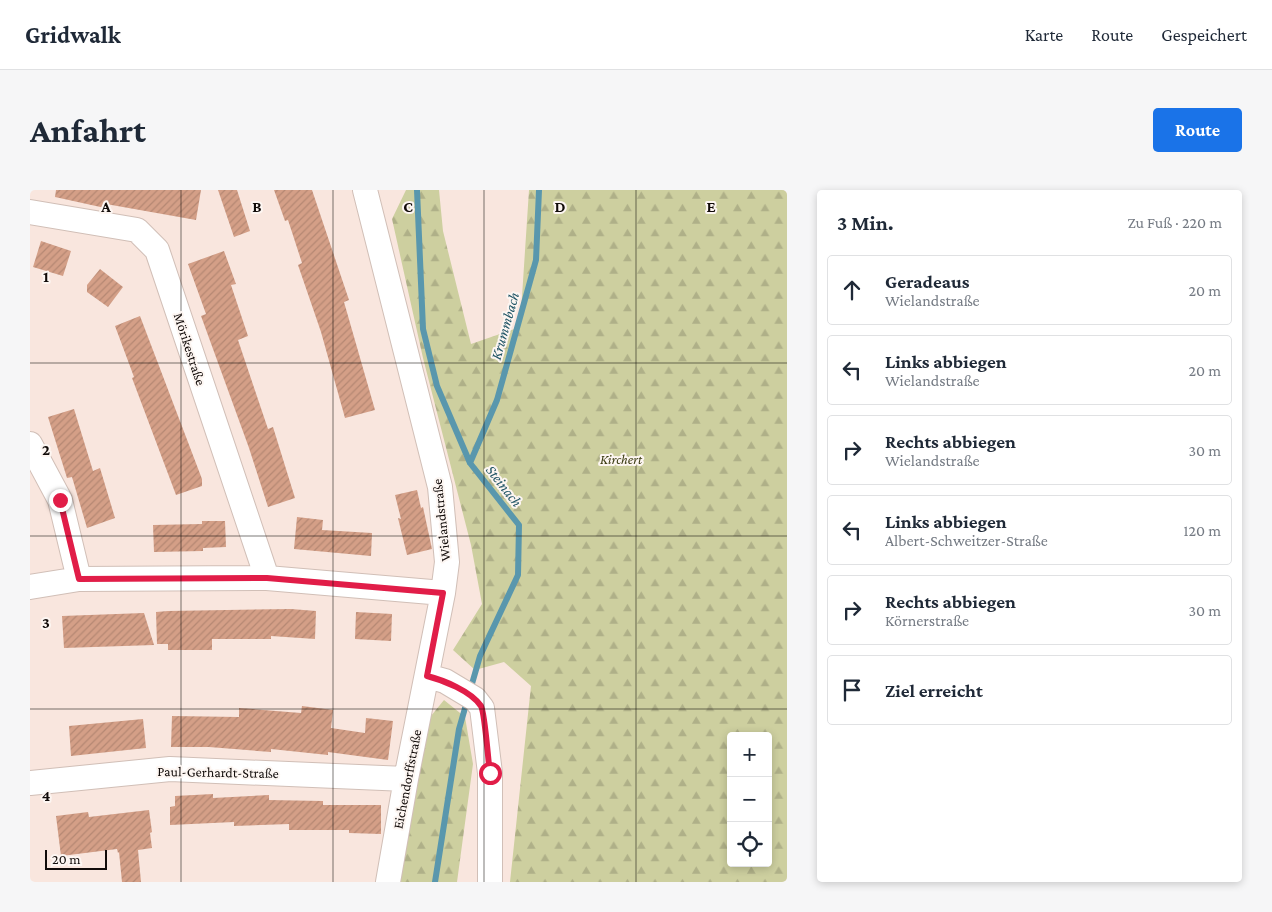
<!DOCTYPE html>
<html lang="de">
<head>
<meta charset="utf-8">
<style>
	body { margin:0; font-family:"Crimson Pro",serif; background:#f6f6f7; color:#1f2937 }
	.controls { position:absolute; right:15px; bottom:15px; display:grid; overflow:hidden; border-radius:5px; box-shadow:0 2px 8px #0003 }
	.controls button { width:45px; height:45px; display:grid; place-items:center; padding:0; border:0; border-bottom:1px solid #e0e1e3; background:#fff; color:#1f2937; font:25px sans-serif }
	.scale { position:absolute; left:15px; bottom:12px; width:62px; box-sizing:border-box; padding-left:5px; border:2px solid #110b09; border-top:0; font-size:14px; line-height:18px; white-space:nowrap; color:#110b09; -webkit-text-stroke:4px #fdf6f2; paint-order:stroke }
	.stop { position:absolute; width:15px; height:15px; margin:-11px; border:4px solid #e11d48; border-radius:50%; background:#fff }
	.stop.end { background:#e11d48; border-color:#fff; box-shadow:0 1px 5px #0008 }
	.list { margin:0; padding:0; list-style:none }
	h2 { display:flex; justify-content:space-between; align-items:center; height:65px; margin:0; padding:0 20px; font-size:21px }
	h2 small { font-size:16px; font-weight:400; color:#747a83 }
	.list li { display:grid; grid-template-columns:32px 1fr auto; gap:15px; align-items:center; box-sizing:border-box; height:70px; margin:0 10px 10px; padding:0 10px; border:1px solid #e0e1e3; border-radius:5px }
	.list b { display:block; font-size:19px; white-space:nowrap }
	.list p { margin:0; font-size:16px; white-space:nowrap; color:#747a83 }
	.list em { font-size:16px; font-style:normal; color:#747a83 }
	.icon { flex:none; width:28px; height:28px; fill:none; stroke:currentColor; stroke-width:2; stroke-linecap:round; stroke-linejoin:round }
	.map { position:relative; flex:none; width:757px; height:692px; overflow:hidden; border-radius:5px }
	header { display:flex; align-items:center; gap:30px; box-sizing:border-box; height:70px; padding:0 25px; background:#fff; border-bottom:1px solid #e0e1e3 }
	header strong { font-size:24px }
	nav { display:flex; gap:28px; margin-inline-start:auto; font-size:18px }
	.intro { display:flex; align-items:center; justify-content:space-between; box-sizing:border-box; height:120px; padding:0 30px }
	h1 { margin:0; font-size:35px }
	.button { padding:12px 22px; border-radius:5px; background:#1a73e8; color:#fff; font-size:18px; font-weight:700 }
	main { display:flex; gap:30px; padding:0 30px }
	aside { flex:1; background:#fff; border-radius:5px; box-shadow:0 2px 8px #0003 }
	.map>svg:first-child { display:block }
	.forest { fill:url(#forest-firs); fill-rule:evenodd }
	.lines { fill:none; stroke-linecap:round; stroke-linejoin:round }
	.stream { stroke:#5997ad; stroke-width:6 }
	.building { fill:url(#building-hatch) }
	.minor-casing { stroke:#d1bfb7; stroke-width:26 }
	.minor { stroke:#fff; stroke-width:24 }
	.route { stroke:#e11d48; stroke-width:6 }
	.grid { fill:none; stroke:#110b09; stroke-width:1; stroke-opacity:0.55 }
	.labels { text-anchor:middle; stroke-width:4; stroke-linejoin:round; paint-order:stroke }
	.street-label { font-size:14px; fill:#110b09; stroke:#fdf6f2 }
	.park-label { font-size:14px; font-style:italic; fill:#3a3b11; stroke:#fdf6f2 }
	.water-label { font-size:15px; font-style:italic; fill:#215566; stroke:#fdf6f2 }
	.grid-label { font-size:16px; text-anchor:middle; font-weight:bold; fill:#110b09; stroke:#fdf6f2; stroke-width:4; stroke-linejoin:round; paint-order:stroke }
</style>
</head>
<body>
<header>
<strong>Gridwalk</strong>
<nav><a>Karte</a><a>Route</a><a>Gespeichert</a></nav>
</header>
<div class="intro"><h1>Anfahrt</h1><a class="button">Route</a></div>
<main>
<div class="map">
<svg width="757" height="692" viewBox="0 0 757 692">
	<defs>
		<pattern id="forest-firs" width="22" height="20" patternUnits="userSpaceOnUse" patternTransform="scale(1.25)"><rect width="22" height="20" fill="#cdcf9f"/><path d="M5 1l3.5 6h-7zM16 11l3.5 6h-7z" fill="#afb088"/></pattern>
		<pattern id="building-hatch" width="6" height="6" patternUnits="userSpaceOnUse" patternTransform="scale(1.25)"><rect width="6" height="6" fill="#d49f87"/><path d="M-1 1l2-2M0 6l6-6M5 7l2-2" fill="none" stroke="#b58873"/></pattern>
	</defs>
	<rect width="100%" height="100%" fill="#f9e6de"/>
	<path class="forest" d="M376,0H409L413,41L441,154L490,137L499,0H757V692H480L501,496L474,472L445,480L423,460L452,414L441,355L393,168L362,29ZM701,546H738V673H701Z
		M414,510L435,527L443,574L427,692H368L392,537Z"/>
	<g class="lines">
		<path class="stream" d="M387,0L393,139L407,196L440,273L489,335L488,385L450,466L429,539L405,692
			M440,273L467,210L506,70L509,0"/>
	</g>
	<path class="building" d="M26,0H171L166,30L76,14L75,18L25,7Z
		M188,0H207L220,41L204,47Z
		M244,0H282L319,110L314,112L345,220L315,228L291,142L268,75L272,73L258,30L255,31Z
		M11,51L41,61L33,86L3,77Z
		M194,61L206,94L201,95L218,146L208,150L238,239L243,237L265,308L238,317L219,258L171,126L176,124L158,74Z
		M70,79L93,97L78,117L57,102V95Z
		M110,126L172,289V296L146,305L102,188L104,187L85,136Z
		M44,219L63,281L70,278L85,328L57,338L42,287L37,288L18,227Z
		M387,300L391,318L393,317L402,359L377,365L368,328L371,329L365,305Z
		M267,327L293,330L292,340L342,343L341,366L264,359Z
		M172,331H195L196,357L173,358V361L124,362L123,335L172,334Z
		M261,419L286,421L285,449L241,446V449H182V460H138V454H127L126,422L138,421Z
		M326,422L362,424L361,451L325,449Z
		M114,423L124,455L34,458L32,426Z
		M272,516L303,520L301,538L335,543L336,528L363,531L358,570L298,562V565L241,559V562L179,557H141L142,526L209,527V518L271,523Z
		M113,529L116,558L41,566L39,536Z
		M183,604V608L239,605V610L293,611V615H351V644L319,643V640H259V634L204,636V632L140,635V617L145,616V606Z
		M119,620L122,642L120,643L122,658L108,660L111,692H92L89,662L88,663L87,659L31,666L26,626L58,622L59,627Z"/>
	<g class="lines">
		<defs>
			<path id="minor" d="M335,0L410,297L417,372L413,403L376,589L358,692
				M0,22L107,40L127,60L237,388
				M0,254L30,310L49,389
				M0,397L49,389L237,388L413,403
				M397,486L415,491L445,509L452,518L460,583V692
				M0,593L140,579L376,589"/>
		</defs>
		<use href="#minor" class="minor-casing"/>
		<use href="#minor" class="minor"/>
	</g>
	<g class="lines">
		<path class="route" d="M30,310L49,389L237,388L413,403L397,486C413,490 441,501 451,516C455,523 458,571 460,583"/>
	</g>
	<path class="grid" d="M151,0V692M303,0V692M454,0V692M606,0V692M0,173H757M0,346H757M0,519H757"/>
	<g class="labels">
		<g class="street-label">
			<text transform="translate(160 159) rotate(72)" y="5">Mörikestraße</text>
			<text transform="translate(411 330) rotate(-96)" y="5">Wielandstraße</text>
			<text transform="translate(188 582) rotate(1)" y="5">Paul-Gerhardt-Straße</text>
			<text transform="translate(377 589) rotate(-79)" y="5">Eichendorffstraße</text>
		</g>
		<g class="park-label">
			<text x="591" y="274">Kirchert</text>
		</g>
		<g class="water-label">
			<text transform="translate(475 136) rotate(-74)" y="5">Krummbach</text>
			<text transform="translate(474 296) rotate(52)" y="5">Steinach</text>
		</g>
	</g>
	<g class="grid-label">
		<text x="76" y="22">A</text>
		<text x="227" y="22">B</text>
		<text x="378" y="22">C</text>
		<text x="530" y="22">D</text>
		<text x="681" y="22">E</text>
		<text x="16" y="92">1</text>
		<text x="16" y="265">2</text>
		<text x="16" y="438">3</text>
		<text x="16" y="611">4</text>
	</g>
</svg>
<div class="controls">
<button>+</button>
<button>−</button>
<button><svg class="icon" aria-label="locate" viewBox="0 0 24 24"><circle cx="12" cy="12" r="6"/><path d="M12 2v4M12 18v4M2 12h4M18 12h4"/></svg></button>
</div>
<div class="scale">20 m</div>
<div class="stop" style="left:460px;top:583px"></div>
<div class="stop end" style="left:30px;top:310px"></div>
</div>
<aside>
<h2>3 Min.<small>Zu Fuß · 220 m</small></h2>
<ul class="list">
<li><svg class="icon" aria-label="ahead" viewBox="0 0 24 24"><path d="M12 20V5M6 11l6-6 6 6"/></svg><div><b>Geradeaus</b><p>Wielandstraße</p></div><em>20 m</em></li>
<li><svg class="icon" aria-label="left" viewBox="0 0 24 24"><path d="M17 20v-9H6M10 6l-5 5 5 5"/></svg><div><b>Links abbiegen</b><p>Wielandstraße</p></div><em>20 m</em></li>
<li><svg class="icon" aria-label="right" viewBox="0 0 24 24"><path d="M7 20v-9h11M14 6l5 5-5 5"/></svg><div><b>Rechts abbiegen</b><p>Wielandstraße</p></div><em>30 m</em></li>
<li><svg class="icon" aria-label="left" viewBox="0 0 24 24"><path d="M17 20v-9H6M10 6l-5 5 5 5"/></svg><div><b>Links abbiegen</b><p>Albert-Schweitzer-Straße</p></div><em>120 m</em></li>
<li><svg class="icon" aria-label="right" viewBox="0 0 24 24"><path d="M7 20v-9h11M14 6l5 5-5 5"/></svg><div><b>Rechts abbiegen</b><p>Körnerstraße</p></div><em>30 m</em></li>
<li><svg class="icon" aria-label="arrive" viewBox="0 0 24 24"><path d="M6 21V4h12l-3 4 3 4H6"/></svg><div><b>Ziel erreicht</b></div></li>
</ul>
</aside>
</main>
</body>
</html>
